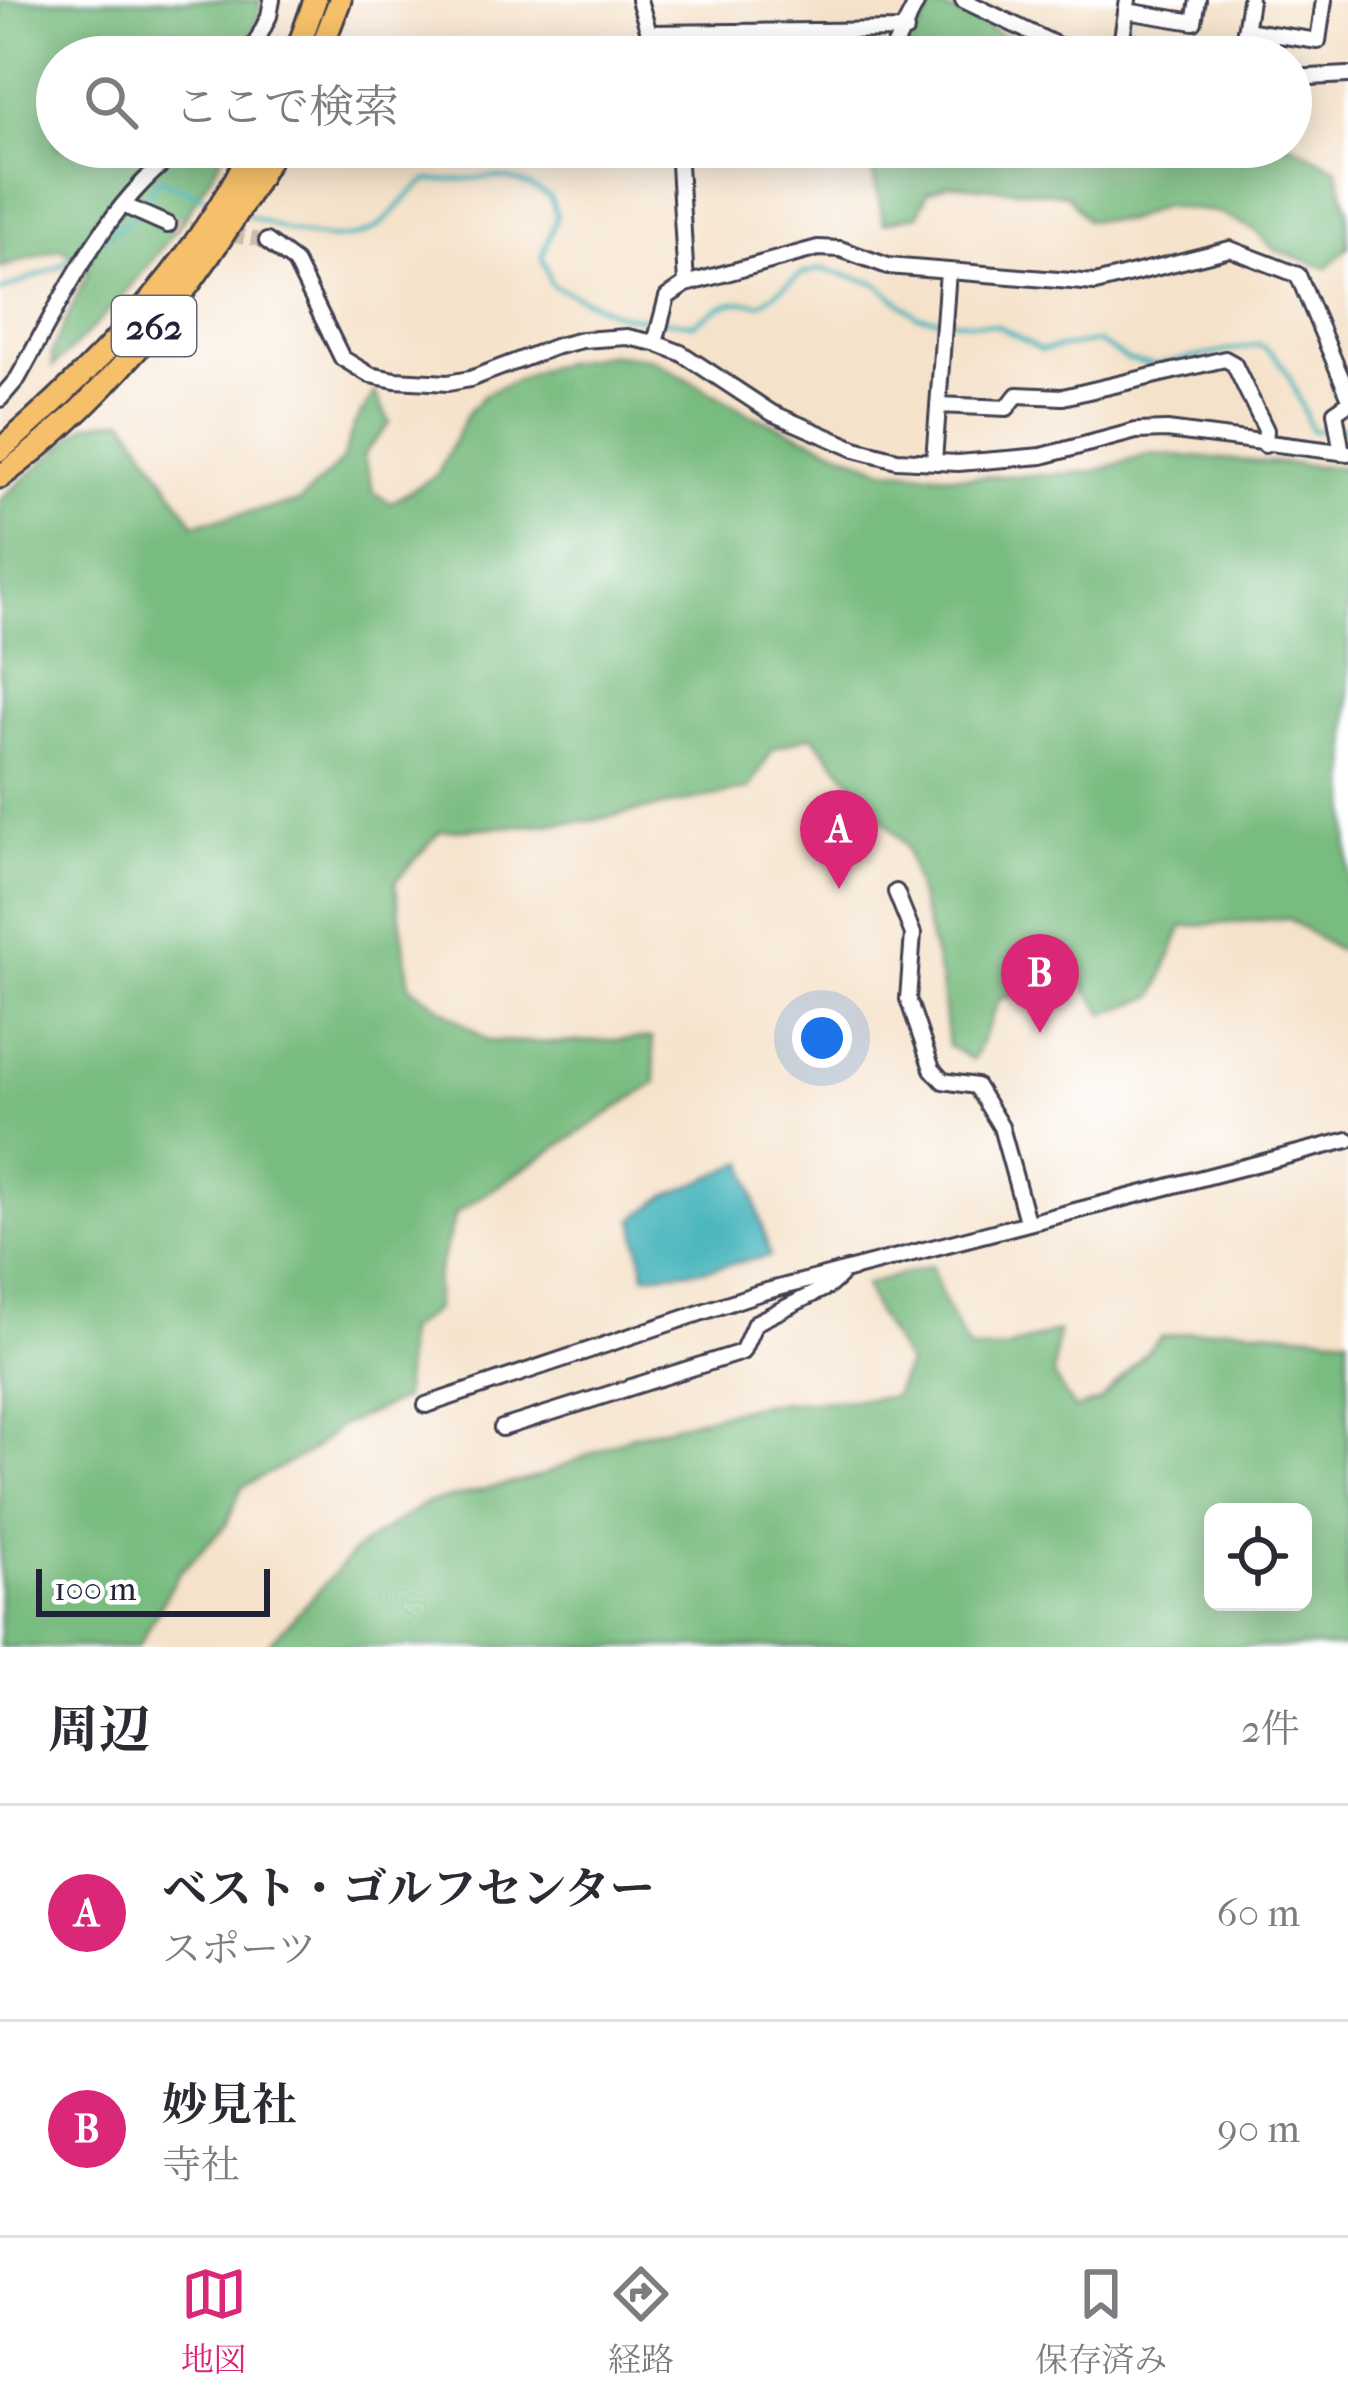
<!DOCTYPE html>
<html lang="ja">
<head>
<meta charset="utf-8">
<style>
	body { margin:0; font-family:"IM FELL French Canon","Noto Serif JP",serif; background:#f2f2f3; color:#2b2b33 }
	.controls { position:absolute; right:36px; bottom:36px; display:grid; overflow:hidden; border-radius:18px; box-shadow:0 6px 30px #0003 }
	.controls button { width:108px; height:108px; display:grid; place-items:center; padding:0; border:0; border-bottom:3px solid #e1e1e2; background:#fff; color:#2b2b33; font:60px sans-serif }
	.scale { position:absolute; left:36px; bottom:30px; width:234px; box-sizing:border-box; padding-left:12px; border:6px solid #22223b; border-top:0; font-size:33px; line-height:42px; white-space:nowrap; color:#22223b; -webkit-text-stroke:9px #fff; paint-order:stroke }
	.you { position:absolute; left:822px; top:1038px; width:42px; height:42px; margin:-30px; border:9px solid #fff; border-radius:50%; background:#1a73e8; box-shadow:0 0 0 18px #1a73e833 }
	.badge { display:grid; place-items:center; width:78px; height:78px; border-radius:50%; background:#db2777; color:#fff; font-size:39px; font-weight:700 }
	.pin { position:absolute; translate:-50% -99px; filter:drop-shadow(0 3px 6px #0008) }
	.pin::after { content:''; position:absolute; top:63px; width:42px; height:36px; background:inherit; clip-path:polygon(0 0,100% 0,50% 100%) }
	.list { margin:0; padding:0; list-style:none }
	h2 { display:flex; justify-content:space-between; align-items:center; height:156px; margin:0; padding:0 48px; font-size:51px }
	h2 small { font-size:39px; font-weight:400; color:#7c7c81 }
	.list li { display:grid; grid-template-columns:78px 1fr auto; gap:36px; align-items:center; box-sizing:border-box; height:216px; padding:0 48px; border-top:3px solid #e1e1e2 }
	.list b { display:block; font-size:45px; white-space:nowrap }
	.list p { margin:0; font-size:39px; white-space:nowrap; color:#7c7c81 }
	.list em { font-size:39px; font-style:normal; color:#7c7c81 }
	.icon { flex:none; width:66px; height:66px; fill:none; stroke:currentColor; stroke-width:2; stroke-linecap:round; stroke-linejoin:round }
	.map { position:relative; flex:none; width:1348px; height:1647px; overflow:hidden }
	.search { position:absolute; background:#fff; box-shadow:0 6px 30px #0003; left:36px; right:36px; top:36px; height:132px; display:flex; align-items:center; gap:30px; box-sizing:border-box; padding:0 42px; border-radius:66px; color:#7c7c81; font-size:45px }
	.sheet { height:588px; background:#fff }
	nav { display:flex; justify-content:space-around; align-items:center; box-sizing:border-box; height:168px; border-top:3px solid #e1e1e2; background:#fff; font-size:33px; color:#7c7c81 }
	nav a { display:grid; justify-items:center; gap:6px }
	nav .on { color:#db2777 }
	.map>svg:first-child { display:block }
	.forest { fill:#79bc80; stroke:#4e6f5e; stroke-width:3; fill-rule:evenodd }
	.water { fill:#44b4bb; stroke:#336b7b; stroke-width:3 }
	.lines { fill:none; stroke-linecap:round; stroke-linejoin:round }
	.stream { stroke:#44b4bb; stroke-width:4.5 }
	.minor-tunnel { stroke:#cbbcad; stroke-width:14; stroke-dasharray:14 7; stroke-linecap:butt }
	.minor-casing { stroke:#423f50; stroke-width:20 }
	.trunk-casing { stroke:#423f50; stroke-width:27 }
	.minor { stroke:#fff; stroke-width:14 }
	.trunk { stroke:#f6c06b; stroke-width:21 }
	.labels { text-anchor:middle; stroke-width:9; stroke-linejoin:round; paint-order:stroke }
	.shield { fill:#fff; stroke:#646476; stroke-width:3 }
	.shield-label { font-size:36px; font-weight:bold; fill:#22223b }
</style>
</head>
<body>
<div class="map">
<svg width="1348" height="1647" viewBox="0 0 1348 1647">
	<rect width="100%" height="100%" fill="#fff"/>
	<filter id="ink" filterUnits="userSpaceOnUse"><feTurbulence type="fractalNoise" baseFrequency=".00833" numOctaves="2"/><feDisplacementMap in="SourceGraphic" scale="24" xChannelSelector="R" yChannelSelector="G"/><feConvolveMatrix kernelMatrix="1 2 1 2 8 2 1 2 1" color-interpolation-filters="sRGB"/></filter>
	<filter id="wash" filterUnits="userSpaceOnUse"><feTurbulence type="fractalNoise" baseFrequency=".004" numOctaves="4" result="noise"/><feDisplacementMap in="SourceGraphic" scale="48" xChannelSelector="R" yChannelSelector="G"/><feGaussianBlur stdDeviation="2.7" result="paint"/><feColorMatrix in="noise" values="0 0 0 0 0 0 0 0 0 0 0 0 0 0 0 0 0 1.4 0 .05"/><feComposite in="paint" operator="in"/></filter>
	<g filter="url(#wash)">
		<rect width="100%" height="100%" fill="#f5e2ca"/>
		<path class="forest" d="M0,0H260L259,14L240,57H57V147H226C188,226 116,307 53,367L52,352L88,271L62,248L0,268Z
			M932,7C974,12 1007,43 1046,57H903Z
			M1291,144L1337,169L1348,211V247L1327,268L1275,250L1253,229L1216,212L1163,206L1126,221L1086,220L1067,194L949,184L928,192L918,215L884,223L867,147L1146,149Z
			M607,354L650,358L746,412L883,469L969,477L1045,475L1092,472L1151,454L1348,468V946L1337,950L1287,918L1182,927L1155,996L1105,1014L1077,977L1000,999L973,1060L948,1046L941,981L906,846L812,735L773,749L749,789L588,821L440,831L395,882L410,986L488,1041L559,1043L652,1038L656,1083L456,1213L436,1279V1309L406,1331L403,1399L340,1426L308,1453L242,1487L226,1525L178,1574L138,1647H0V500L86,425L125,419L194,524L299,502L342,461L354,425L375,392L390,423L363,455L374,493L391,503L438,474L467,414L485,394L549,366Z
			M931,1266L946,1306L969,1350L1005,1349L1058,1331L1053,1376L1075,1410L1100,1401L1161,1337L1226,1327L1348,1337V1647H266L359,1547L424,1504L538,1477L631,1436L760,1404L893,1397L908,1365L874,1309L865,1285ZM1213,1512H1303V1602H1213Z"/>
		<path class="water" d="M745,1162L770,1256L703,1270L645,1275L634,1219L664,1197Z"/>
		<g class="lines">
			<path class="stream" d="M246,215C283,230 344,254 381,224C398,211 409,190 429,180C483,183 500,165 550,197L557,216L542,257L552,285L619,315L694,324C718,307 730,298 760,304L802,274L821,269L876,283L917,316L998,326L1041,350L1098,342L1128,360L1154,365L1258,345C1287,354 1300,404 1312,431L1348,428
				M106,236L134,217L158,179L213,201
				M0,291L58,267L86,249"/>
		</g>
	</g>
	<g filter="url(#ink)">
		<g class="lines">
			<path class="minor-tunnel" d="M168,225L267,241"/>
			<defs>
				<path id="minor" d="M639,0L649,33L668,57
					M963,0L1067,50L1106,57
					M1126,11L1194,22L1198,0
					M1245,30L1318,41L1324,0
					M649,33L906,30
					M249,57L269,16L272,0
					M889,57L918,0
					M1119,57L1128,0
					M1241,57L1250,0
					M1291,78L1348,75
					M125,206L168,225
					M267,241L295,262L342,358L370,375L395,380L448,383L470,379L554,347L582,340L627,337L655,343L681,353L772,413L855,449L897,460L958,463L1042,456L1136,431L1167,430L1348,453
					M686,284L818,248L840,249L888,266L1095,283L1230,249L1298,275L1348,394
					M655,343L667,297L686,284L678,147
					M0,399L18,378C62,300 108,197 185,147
					M938,405L1007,408L1017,395L1063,397L1225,359L1234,364L1266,430L1265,445
					M1342,453L1335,412L1348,403
					M934,461L948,271
					M896,892L913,934L908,999L932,1069L943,1081L976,1086L1001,1127L1027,1221
					M426,1405L759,1293L1348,1140
					M502,1428L742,1352L755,1323L829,1286L840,1276"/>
				<path id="trunk" d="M295,57L315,0
					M318,57L340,0
					M0,450C99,366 194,264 253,147
					M0,477C115,393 208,271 276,147"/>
			</defs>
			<use href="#minor" class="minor-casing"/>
			<use href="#trunk" class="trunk-casing"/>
			<use href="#minor" class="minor"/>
			<use href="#trunk" class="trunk"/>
		</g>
	</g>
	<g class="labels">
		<rect class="shield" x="112" y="296" width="84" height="60" rx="9"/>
		<g class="shield-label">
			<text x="154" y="339">262</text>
		</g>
	</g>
</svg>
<div class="controls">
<button><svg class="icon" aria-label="locate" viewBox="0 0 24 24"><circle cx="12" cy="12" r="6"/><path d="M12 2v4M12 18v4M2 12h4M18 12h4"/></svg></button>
</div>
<div class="scale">100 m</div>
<div class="you"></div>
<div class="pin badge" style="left:839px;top:889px">A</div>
<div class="pin badge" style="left:1040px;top:1033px">B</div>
<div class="search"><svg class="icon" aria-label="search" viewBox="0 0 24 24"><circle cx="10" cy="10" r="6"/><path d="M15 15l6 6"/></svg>ここで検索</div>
</div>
<section class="sheet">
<h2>周辺<small>2件</small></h2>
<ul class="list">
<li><span class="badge">A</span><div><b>ベスト・ゴルフセンター</b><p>スポーツ</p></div><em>60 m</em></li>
<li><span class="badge">B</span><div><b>妙見社</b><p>寺社</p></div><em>90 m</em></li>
</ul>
</section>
<nav>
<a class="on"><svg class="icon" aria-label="map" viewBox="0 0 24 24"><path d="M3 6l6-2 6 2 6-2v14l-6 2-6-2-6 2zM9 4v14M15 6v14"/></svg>地図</a>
<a><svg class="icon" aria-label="directions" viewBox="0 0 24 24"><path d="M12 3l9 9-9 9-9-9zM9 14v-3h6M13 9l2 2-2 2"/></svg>経路</a>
<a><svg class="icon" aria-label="saved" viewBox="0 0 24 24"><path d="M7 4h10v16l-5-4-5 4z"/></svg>保存済み</a>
</nav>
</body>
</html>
